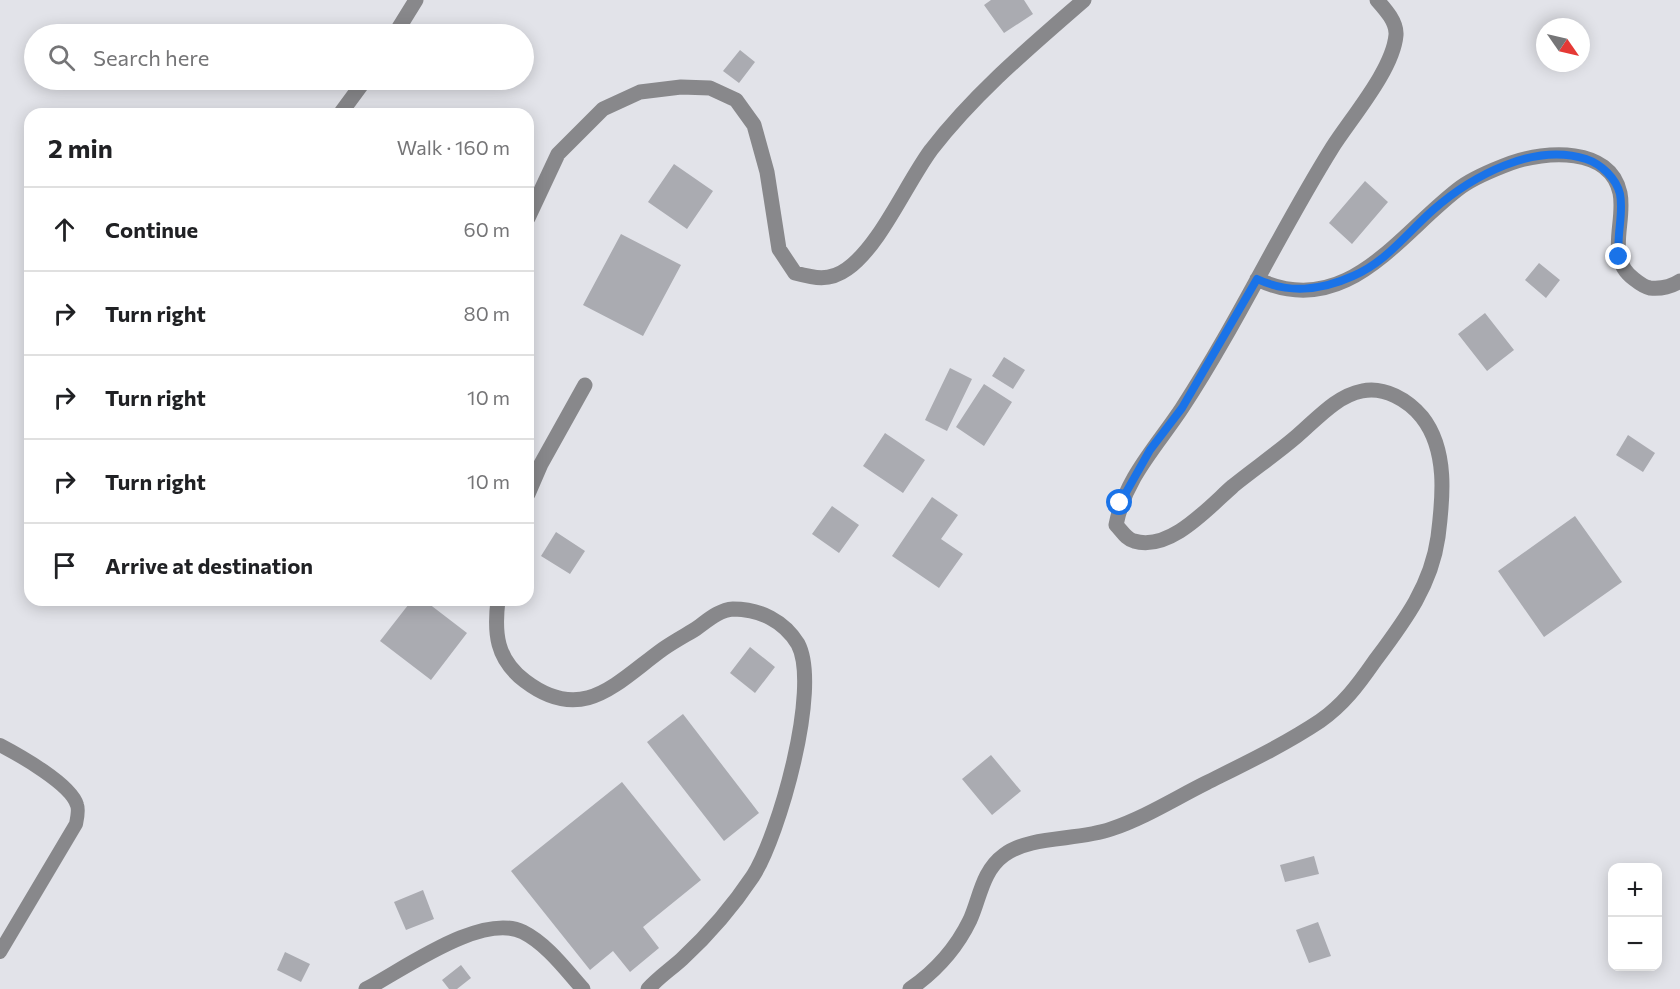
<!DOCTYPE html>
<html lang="en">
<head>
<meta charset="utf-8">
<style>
	body { margin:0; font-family:Commissioner,sans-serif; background:#f2f2f2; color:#202124 }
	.controls { position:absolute; right:18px; bottom:18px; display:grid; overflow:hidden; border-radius:12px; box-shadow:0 3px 15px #0003 }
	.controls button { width:54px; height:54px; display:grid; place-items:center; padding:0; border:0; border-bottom:2px solid #e0e0e0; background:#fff; color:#202124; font:30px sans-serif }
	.compass { position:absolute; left:1536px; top:18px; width:54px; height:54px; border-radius:50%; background:#fff; box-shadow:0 3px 15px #0003; rotate:124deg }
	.stop { position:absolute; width:18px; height:18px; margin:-14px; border:4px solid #1a73e8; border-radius:50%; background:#fff }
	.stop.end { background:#1a73e8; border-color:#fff; box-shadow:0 2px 6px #0008 }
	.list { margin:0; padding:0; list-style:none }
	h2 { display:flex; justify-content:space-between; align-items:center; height:78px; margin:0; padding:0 24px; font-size:26px }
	h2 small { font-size:20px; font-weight:400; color:#757577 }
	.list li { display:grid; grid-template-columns:39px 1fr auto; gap:18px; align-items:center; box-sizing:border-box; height:84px; padding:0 24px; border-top:2px solid #e0e0e0 }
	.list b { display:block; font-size:22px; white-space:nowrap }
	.list em { font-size:20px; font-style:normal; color:#757577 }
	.icon { flex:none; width:33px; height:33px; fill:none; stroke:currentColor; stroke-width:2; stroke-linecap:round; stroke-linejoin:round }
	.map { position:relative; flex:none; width:1680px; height:989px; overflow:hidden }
	.search { position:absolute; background:#fff; box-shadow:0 3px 15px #0003; left:24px; top:24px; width:510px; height:66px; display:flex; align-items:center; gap:15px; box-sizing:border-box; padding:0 21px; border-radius:33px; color:#757577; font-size:22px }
	.panel { position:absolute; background:#fff; box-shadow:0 3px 15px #0003; left:24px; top:108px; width:510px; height:498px; border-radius:18px }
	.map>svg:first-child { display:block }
	.building { fill:#aaabb1 }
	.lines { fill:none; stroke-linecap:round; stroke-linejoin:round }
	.service { stroke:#88888b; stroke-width:14 }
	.minor { stroke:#88888b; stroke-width:15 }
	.route { stroke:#1a73e8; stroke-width:8 }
</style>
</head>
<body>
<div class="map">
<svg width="1680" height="989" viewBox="0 0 1680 989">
	<rect width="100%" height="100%" fill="#e2e3e9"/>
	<path class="building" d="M991,0H1024L1033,14L1004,33L984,5Z
		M740,50L755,62L739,83L723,71Z
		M674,164L713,191L687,229L648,202Z
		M1365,181L1388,202L1352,244L1329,223Z
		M621,234L681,265L643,336L583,305Z
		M1539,263L1560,280L1546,298L1525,280Z
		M1485,313L1514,350L1487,371L1458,334Z
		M1004,357L1025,370L1013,389L992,376Z
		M950,368L972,379L947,431L925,420Z
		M984,384L1012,402L984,446L956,427Z
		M885,433L925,460L903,493L863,466Z
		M1628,435L1655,453L1643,472L1616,455Z
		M932,497L958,515L941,539L963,554L939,588L892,556Z
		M832,506L859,525L839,553L812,534Z
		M1575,516L1622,582L1544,637L1498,571Z
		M556,532L585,551L570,574L541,556Z
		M412,600H424L467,633L431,680L380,641Z
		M750,647L775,667L755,693L730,673Z
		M683,714L759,813L724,841L647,742Z
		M991,755L1021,791L992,815L962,779Z
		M622,782L701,880L643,927L659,948L630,972L613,951L590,970L511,871Z
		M1314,856L1319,874L1285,882L1280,865Z
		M423,890L434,919L406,930L394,902Z
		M1318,922L1331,956L1309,963L1296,930Z
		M285,952L310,964L301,982L277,970Z
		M461,965L471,978L457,989H449L442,980Z"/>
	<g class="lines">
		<path class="service" d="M0,745C19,755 71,784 77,805C79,810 77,819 76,824L0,952"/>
		<path class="minor" d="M395,34L416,0
			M340,114L365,80
			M528,218L558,154L603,109L640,92L681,87L710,88L736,100L754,125L767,172L779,249L795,273C814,278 829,282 847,269C880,246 906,184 931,150C975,93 1030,47 1084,0
			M1257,279C1347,322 1400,232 1461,187C1475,177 1495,169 1511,163C1545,151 1610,146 1620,193C1626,222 1605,258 1634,279C1639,283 1644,287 1650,288C1661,289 1671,287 1680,281
			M528,494L541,464L585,385
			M498,600C494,633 496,659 525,681C583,725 616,683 663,649C673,642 684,636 694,630C706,622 718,610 733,609C760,609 784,621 798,644C821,688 779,835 753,876C733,906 709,934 682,959C671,969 659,977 648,989
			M366,989C403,970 481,912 523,932C547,944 566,970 583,989
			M910,989C936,971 956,949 970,920C980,898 982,871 1004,855C1031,835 1077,841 1111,829C1144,818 1174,799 1206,783C1244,764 1284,745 1320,721C1343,705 1358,685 1374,662C1403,623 1431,587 1438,537C1443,498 1448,450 1422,417C1408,400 1384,386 1362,391C1336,396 1316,420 1297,436C1276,454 1254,469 1233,486C1209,507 1170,552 1134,541C1126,539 1122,531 1116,525C1125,478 1157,446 1182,408C1237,324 1279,233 1332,148C1351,118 1393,70 1396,35C1397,22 1385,9 1377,0"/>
	</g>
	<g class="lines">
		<path class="route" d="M1120,503L1150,450L1182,408L1257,279C1289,294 1320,291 1353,276C1386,262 1407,233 1433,210C1472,176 1534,142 1586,159C1601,164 1616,178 1620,194C1624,214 1616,236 1619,257"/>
	</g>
</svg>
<div class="controls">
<button>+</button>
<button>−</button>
</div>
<svg class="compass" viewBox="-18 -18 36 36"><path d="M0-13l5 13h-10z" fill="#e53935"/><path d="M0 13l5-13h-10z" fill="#757577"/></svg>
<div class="stop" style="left:1120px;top:503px"></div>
<div class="stop end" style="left:1619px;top:257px"></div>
<div class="search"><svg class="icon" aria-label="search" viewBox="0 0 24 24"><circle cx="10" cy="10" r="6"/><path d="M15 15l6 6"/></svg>Search here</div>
<section class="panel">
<h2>2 min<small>Walk · 160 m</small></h2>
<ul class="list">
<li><svg class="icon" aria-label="ahead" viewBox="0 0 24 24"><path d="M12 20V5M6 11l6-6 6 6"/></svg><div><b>Continue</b></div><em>60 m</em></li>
<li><svg class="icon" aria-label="right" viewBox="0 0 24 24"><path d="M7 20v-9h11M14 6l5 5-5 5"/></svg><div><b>Turn right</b></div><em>80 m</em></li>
<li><svg class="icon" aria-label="right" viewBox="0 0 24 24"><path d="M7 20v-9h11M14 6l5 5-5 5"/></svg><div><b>Turn right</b></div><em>10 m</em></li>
<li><svg class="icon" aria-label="right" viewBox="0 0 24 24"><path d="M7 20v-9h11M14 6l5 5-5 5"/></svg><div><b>Turn right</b></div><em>10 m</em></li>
<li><svg class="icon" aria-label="arrive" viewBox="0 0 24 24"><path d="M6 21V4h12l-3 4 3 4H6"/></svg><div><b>Arrive at destination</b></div></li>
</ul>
</section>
</div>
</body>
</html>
